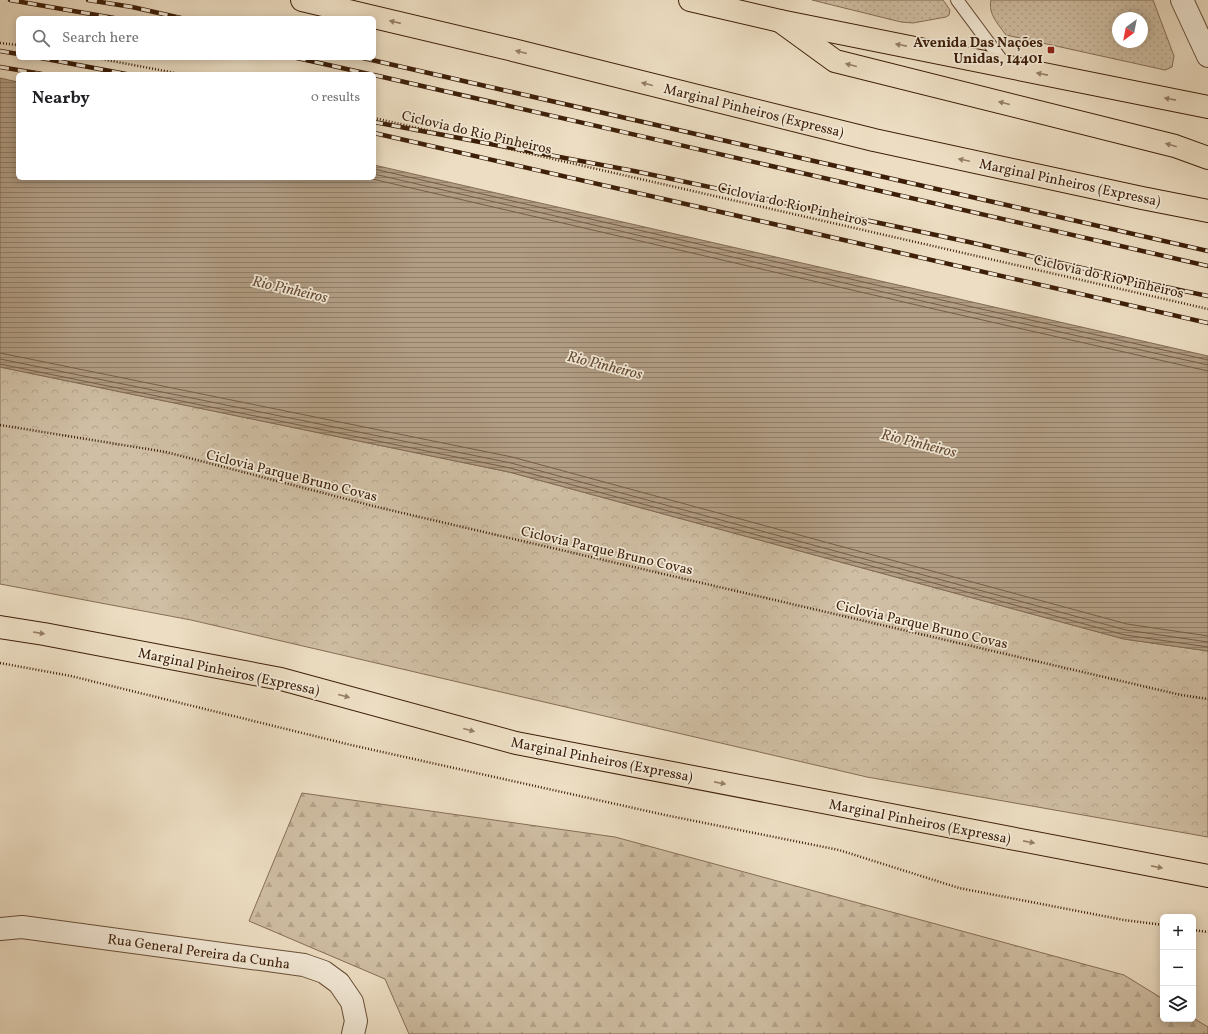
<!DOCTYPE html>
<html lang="en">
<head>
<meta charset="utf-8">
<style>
	body { margin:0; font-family:Vollkorn,serif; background:#f2f2f2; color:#202124 }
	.controls { position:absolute; right:12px; bottom:12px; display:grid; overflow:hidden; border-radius:6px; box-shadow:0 2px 10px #0003 }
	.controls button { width:36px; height:36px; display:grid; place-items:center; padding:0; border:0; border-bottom:1px solid #e0e0e0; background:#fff; color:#202124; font:20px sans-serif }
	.compass { position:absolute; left:1112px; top:12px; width:36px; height:36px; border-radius:50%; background:#fff; box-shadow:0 2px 10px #0003; rotate:212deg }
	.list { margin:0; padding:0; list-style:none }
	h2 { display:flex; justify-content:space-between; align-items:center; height:52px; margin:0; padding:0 16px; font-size:17px }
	h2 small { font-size:13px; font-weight:400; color:#757577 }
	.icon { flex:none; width:22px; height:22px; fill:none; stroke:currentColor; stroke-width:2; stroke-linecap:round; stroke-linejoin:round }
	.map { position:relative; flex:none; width:1208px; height:1034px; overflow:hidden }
	.search { position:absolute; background:#fff; box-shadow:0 2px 10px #0003; left:16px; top:16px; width:360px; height:44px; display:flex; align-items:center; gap:10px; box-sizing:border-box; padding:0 14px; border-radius:6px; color:#757577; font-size:15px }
	.panel { position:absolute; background:#fff; box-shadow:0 2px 10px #0003; left:16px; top:72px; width:360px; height:108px; border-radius:6px }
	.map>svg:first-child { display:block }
	.forest { fill:url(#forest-firs); stroke:#866e56 }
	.park { fill:url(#park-crowns); stroke:#866e56 }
	.garden { fill:url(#garden-dots); stroke:#866e56; fill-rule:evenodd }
	.water { fill:url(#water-rules); stroke:#836b53 }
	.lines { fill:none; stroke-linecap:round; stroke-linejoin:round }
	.shore { stroke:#775e46; stroke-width:1 }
	.service-casing { stroke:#694f38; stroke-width:14 }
	.minor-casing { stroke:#694f38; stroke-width:24 }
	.trunk-casing { stroke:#3d1f09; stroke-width:24 }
	.motorway-casing { stroke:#3d1f09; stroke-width:24 }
	.path { stroke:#3d1f09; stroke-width:2.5; stroke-dasharray:1 2; stroke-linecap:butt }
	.service { stroke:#f3ead8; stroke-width:12 }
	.minor { stroke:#f3ead8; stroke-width:22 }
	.trunk { stroke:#eddec3; stroke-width:22 }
	.motorway { stroke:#eddec3; stroke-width:22 }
	.rail-casing { stroke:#3d1f09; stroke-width:4.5 }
	.rail { stroke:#f3ead8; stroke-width:3; stroke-dasharray:9; stroke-linecap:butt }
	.oneway { fill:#957e66 }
	.poi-dot { fill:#8f2418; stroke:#f3ead8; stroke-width:1.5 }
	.labels { text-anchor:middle; stroke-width:3.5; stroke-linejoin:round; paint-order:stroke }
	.poi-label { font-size:14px; font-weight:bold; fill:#3d1f09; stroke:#f3ead8; text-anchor:end }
	.street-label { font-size:14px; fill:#3d1f09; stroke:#f3ead8 }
	.water-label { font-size:15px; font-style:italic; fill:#664b34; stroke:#f3ead8 }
</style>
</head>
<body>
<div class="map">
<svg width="1208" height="1034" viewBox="0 0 1208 1034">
	<defs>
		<pattern id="forest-firs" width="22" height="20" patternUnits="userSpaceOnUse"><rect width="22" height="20" fill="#cfbea3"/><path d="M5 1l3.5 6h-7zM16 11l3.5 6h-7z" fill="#b3a38b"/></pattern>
		<pattern id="park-crowns" width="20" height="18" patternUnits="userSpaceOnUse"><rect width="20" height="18" fill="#cfbea3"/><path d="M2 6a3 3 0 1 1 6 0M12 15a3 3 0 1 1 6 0" fill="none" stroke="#b3a38b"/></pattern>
		<pattern id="garden-dots" width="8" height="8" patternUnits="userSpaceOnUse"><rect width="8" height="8" fill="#cfbea3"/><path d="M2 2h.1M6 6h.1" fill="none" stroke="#b3a38b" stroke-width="1.8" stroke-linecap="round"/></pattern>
		<pattern id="water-rules" width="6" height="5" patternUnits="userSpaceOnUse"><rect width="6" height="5" fill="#b19d84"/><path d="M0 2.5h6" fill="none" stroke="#917f6a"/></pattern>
	</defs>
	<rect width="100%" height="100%" fill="#eddec3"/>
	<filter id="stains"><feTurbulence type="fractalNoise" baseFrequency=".005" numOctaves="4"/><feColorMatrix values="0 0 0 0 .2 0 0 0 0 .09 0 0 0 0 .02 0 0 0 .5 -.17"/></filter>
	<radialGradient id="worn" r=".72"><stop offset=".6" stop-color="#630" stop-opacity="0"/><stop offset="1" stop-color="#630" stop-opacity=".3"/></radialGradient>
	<path class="forest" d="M302,793L615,837L1124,975L1163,999V1019H1193V1018L1208,1027V1034H409L385,979L249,921Z"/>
	<path class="park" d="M0,367L509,472L1124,639L1208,651V837L867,777L191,620L0,584Z"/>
	<path class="garden" d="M812,0H943L950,10L949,15L946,17L913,23L901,22Z
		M991,0H1153L1174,56L1172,67L1165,70L1006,35C998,24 988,14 991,0ZM1118,18H1142V42H1118Z"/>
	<path class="water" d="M0,78L18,82V178H374V165L1208,356V651L1124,639L509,472L0,367Z"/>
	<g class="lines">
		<path class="shore" d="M374,169L937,299L1208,360
			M374,174L935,304L1208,365
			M368,178L934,309L1208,371
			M0,353L512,457L1127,624L1208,636
			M0,359L511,463L1126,630L1208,642
			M0,364L510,468L1125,635L1208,647"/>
		<defs>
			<path id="service" d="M957,0L1006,66"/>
			<path id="minor" d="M1182,0L1208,56
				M0,929L22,927L304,965L324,972L339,983L352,1002L356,1021L353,1034"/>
			<path id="trunk" d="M690,0L780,21L1208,107"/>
			<path id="motorway" d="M302,0L513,50L874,140L1142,198L1208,211
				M780,21L835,61L1175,146L1208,158
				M0,627L44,634L281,679L516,743L1208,876"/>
		</defs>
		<use href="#service" class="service-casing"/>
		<use href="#minor" class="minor-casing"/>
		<use href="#trunk" class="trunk-casing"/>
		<use href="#motorway" class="motorway-casing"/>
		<path class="path" d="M0,43L18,45
			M96,58L181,74
			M374,118L1208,309
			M0,425L166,452L377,507L1181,695L1208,699
			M0,663L71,676L351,745L665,815L839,850L959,888L1124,920L1163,925
			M1193,930L1208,932"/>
		<use href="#service" class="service"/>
		<use href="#minor" class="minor"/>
		<use href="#trunk" class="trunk"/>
		<use href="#motorway" class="motorway"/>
		<defs>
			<path id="rail" d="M10,0L114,18
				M88,0L132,7L181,18
				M0,51L18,54
				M41,58L126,74
				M297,58L369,74
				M363,58L1208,251
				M0,67L42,74
				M374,75L1208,266
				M374,122L634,171L969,242L1156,285L1208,296
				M374,133L1208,323"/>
		</defs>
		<use href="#rail" class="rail-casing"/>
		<use href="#rail" class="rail"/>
	</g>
	<defs><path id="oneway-solid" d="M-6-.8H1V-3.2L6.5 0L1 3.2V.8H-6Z"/></defs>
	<g class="oneway">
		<use href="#oneway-solid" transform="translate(395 22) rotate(-167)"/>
		<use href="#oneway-solid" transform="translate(901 45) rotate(-169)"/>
		<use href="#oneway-solid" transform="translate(521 52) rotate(-166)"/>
		<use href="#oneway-solid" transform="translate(851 65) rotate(-166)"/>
		<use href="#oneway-solid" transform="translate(1042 74) rotate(-169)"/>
		<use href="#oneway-solid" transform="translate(647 84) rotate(-166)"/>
		<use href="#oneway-solid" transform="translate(1170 99) rotate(-169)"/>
		<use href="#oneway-solid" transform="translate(1004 103) rotate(-166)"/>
		<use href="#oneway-solid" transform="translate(1171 145) rotate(-164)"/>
		<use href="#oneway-solid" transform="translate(964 160) rotate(-168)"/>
		<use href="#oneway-solid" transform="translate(39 633) rotate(9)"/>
		<use href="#oneway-solid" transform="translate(344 696) rotate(15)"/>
		<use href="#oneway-solid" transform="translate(469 730) rotate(15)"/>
		<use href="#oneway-solid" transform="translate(720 783) rotate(11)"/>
		<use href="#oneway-solid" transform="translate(1029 842) rotate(11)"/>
		<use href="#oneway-solid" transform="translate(1157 867) rotate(11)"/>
	</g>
	<rect class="poi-dot" x="1047" y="46" width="8" height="8" rx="2"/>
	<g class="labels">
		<g class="poi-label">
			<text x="1043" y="47">Avenida Das Nações<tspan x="1043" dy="16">Unidas, 14401</tspan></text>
		</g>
		<g class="street-label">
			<text transform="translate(754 110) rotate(14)" y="5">Marginal Pinheiros (Expressa)</text>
			<text transform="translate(477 132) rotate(13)" y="5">Ciclovia do Rio Pinheiros</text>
			<text transform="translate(1070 182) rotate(12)" y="5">Marginal Pinheiros (Expressa)</text>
			<text transform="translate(793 204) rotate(13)" y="5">Ciclovia do Rio Pinheiros</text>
			<text transform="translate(1109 276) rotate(13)" y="5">Ciclovia do Rio Pinheiros</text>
			<text transform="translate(292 475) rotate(14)" y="5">Ciclovia Parque Bruno Covas</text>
			<text transform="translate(607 550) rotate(13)" y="5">Ciclovia Parque Bruno Covas</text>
			<text transform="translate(922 624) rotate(13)" y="5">Ciclovia Parque Bruno Covas</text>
			<text transform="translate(229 671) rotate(12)" y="5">Marginal Pinheiros (Expressa)</text>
			<text transform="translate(602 759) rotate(11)" y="5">Marginal Pinheiros (Expressa)</text>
			<text transform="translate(920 821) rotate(11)" y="5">Marginal Pinheiros (Expressa)</text>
			<text transform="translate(199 951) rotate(8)" y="5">Rua General Pereira da Cunha</text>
		</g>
		<g class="water-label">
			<text transform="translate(290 289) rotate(13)" y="5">Rio Pinheiros</text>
			<text transform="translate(605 365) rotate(14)" y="5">Rio Pinheiros</text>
			<text transform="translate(919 443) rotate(14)" y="5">Rio Pinheiros</text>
		</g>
	</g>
	<rect width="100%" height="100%" filter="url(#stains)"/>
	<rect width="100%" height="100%" fill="url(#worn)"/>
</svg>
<div class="controls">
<button>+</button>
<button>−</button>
<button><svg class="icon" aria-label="layers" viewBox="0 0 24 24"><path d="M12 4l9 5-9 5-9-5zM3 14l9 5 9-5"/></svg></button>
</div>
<svg class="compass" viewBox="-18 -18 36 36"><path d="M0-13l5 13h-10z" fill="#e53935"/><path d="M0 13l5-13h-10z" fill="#757577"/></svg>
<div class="search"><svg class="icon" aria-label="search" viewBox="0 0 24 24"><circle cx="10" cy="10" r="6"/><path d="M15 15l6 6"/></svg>Search here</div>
<section class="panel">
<h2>Nearby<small>0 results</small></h2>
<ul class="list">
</ul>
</section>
</div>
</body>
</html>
